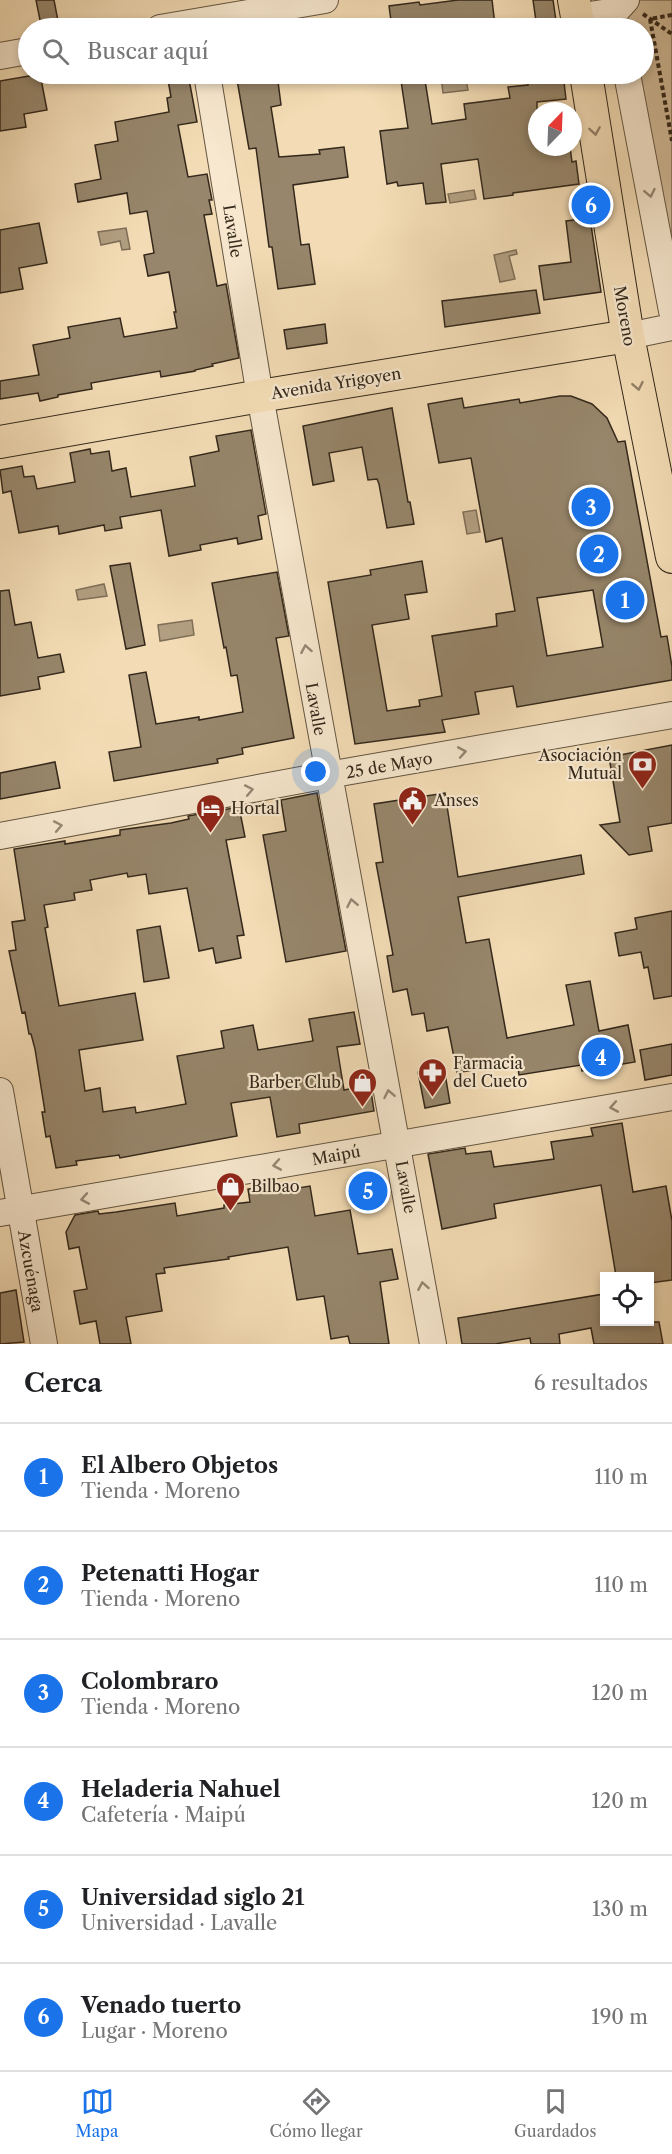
<!DOCTYPE html>
<html lang="es">
<head>
<meta charset="utf-8">
<style>
	body { margin:0; font-family:"Libre Caslon Text",serif; background:#f6f6f6; color:#202124 }
	.controls { position:absolute; right:18px; bottom:18px; display:grid; overflow:hidden; border-radius:0px; box-shadow:0 3px 9px #0003 }
	.controls button { width:54px; height:54px; display:grid; place-items:center; padding:0; border:0; border-bottom:2px solid #e0e0e0; background:#fff; color:#202124; font:30px sans-serif }
	.compass { position:absolute; left:528px; top:102px; width:54px; height:54px; border-radius:50%; background:#fff; box-shadow:0 3px 9px #0003; rotate:23deg }
	.you { position:absolute; left:316px; top:772px; width:21px; height:21px; margin:-15px; border:4px solid #fff; border-radius:50%; background:#1a73e8; box-shadow:0 0 0 9px #1a73e833 }
	.badge { display:grid; place-items:center; width:39px; height:39px; border-radius:50%; background:#1a73e8; color:#fff; font-size:20px; font-weight:700 }
	.pin { position:absolute; translate:-50% -50%; border:3px solid #fff; box-shadow:0 2px 6px #0006 }
	.list { margin:0; padding:0; list-style:none }
	h2 { display:flex; justify-content:space-between; align-items:center; height:78px; margin:0; padding:0 24px; font-size:26px }
	h2 small { font-size:20px; font-weight:400; color:#757577 }
	.list li { display:grid; grid-template-columns:39px 1fr auto; gap:18px; align-items:center; box-sizing:border-box; height:108px; padding:0 24px; border-top:2px solid #e0e0e0 }
	.list b { display:block; font-size:22px; white-space:nowrap }
	.list p { margin:0; font-size:20px; white-space:nowrap; color:#757577 }
	.list em { font-size:20px; font-style:normal; color:#757577 }
	.icon { flex:none; width:33px; height:33px; fill:none; stroke:currentColor; stroke-width:2; stroke-linecap:round; stroke-linejoin:round }
	.map { position:relative; flex:none; width:672px; height:1344px; overflow:hidden }
	.search { position:absolute; background:#fff; box-shadow:0 3px 9px #0003; left:18px; right:18px; top:18px; height:66px; display:flex; align-items:center; gap:15px; box-sizing:border-box; padding:0 21px; border-radius:33px; color:#757577; font-size:22px }
	.sheet { height:726px; background:#fff }
	nav { display:flex; justify-content:space-around; align-items:center; box-sizing:border-box; height:84px; border-top:2px solid #e0e0e0; background:#fff; font-size:16px; color:#757577 }
	nav a { display:grid; justify-items:center; gap:3px }
	nav .on { color:#1a73e8 }
	.map>svg:first-child { display:block }
	.green { fill:#d2bd9b; stroke:#82725b; stroke-width:1.5 }
	.water { fill:#b29f81; stroke:#7f6f58; stroke-width:1.5 }
	.building { fill:#97866b; stroke:#33281b; stroke-width:1.5; fill-rule:evenodd }
	.lines { fill:none; stroke-linecap:round; stroke-linejoin:round }
	.minor-casing { stroke:#635542; stroke-width:28 }
	.major-casing { stroke:#33281b; stroke-width:34 }
	.path { stroke:#33281b; stroke-width:4; stroke-dasharray:4.5 3; stroke-linecap:butt }
	.minor { stroke:#f7e8cf; stroke-width:26 }
	.major { stroke:#f3dcb5; stroke-width:32 }
	.oneway { stroke:#938268 }
	.oneway2 { stroke:#958875 }
	.labels { text-anchor:middle; stroke-width:4.5; stroke-linejoin:round; paint-order:stroke }
	.street-label { font-size:16px; fill:#33281b; stroke:#f7e8cf }
	.poi-label { font-size:16px; fill:#33281b; stroke:#f7e8cf; text-anchor:start }
</style>
</head>
<body>
<div class="map">
<svg width="672" height="1344" viewBox="0 0 672 1344">
	<rect width="100%" height="100%" fill="#f3dcb5"/>
	<filter id="stains"><feTurbulence type="fractalNoise" baseFrequency=".00333" numOctaves="4"/><feColorMatrix values="0 0 0 0 .2 0 0 0 0 .09 0 0 0 0 .02 0 0 0 .5 -.17"/></filter>
	<radialGradient id="worn" r=".72"><stop offset=".6" stop-color="#630" stop-opacity="0"/><stop offset="1" stop-color="#630" stop-opacity=".3"/></radialGradient>
	<path class="green" d="M626,0H672V311L627,74H644V28H619L616,11Z"/>
	<path class="water" d="M465,74L468,90L443,93L441,76Z
		M474,190L476,199L450,203L448,194Z
		M126,228L130,249L122,250L120,241L101,245L98,232Z
		M516,250L517,254L509,256L515,279L500,282L494,255Z
		M476,510L480,532L467,534L463,512Z
		M104,584L107,596L78,600L76,590Z
		M192,620L194,635L160,641L158,625Z"/>
	<path class="building" d="M36,0H54L58,21L41,25Z
		M458,0H492L495,25L465,28H392L389,6L419,2L420,5Z
		M533,0H553L557,28H537Z
		M40,74L47,110L24,114L26,127L0,131V81Z
		M167,74H188L197,122L178,125L188,177L207,174L212,200H209L212,214L204,215L217,286L226,284L239,358L212,364L213,366L195,370V371L161,377L160,371L91,383L92,389L58,395V397L40,401L38,393L0,399V381L39,375L33,345L70,338L68,327L120,318L124,337L177,328L174,312H176L169,272L148,276L144,255L154,253L147,211L130,214L127,193L78,202L75,184L101,179L95,145L118,141L115,122L169,112L167,98L171,97Z
		M236,74H277L281,105L271,107L279,157L320,154L319,150L344,147L348,177L293,185L301,245L309,244L315,284L278,289L272,247H269L256,148L249,149Z
		M400,74H424L432,124L466,119L464,104L510,98L508,87L528,85L526,74H563L566,99L537,102V147H570L572,162L576,161L579,184L513,193V195L484,199L478,159L441,164L446,202L426,204L423,183L398,186L397,182L387,184L380,131L408,128Z
		M590,218L601,292L544,300L539,266L571,262L566,221Z
		M39,223L47,263L19,268L23,289L0,293V230Z
		M536,290L540,313L445,327L442,301Z
		M325,324L327,343L287,349L284,330Z
		M560,396H571L592,404L607,418L618,442L625,441L661,637L667,636L672,667V680L517,707L513,686L475,692L479,714L442,720L445,732L355,744L328,582L371,575L370,570L422,561L427,592L405,595L409,619L372,625L387,711L420,706L419,700L442,696L432,636L497,626L496,614L515,611L502,538L486,542L471,458L439,463L428,404L462,398L464,408L519,399L520,403ZM593,590L603,647L547,656L537,598Z
		M392,408L408,502H410L414,524L387,528L379,484L377,479L368,480L362,447L329,453L334,481L313,485L303,426Z
		M251,430L266,514L258,516L262,539L238,544L237,538L200,545L201,550L169,556L161,510L120,517L122,528L105,531L104,525L59,534L58,526L19,533L11,491L3,493L0,470L22,466L24,477L34,476L37,489L75,482L70,453L90,449L91,454L109,451L112,471L126,468L131,497L195,486L190,457L219,451L216,436Z
		M130,563L145,645L126,649L110,566Z
		M277,572L289,636L276,638L294,738L242,748L243,754L217,759L218,763L114,781L109,752L141,747L129,675L146,672L156,724L199,717V720L243,712L237,675L231,676L226,647L224,648L212,583Z
		M9,590L15,625L31,622L38,658L60,654L64,672L38,677L40,689L0,696V591Z
		M672,745V823L648,827L652,851L629,855L600,825L620,822L609,757Z
		M55,762L60,788L0,799V773Z
		M317,793L346,951L286,962L263,835L286,831L281,800Z
		M445,793L458,877L581,855L584,874L458,897L466,943L489,939L507,1038L574,1025L566,985L590,981L599,1031L628,1025L635,1062L582,1071L581,1065L519,1075L517,1062L457,1073L448,1027L427,1031L424,1013L412,1015L407,989L393,992L387,956L393,955L376,863L383,862L374,804Z
		M239,807L245,837L226,840L244,935L237,936L241,958L216,963L213,948L199,951L187,888L149,894L146,874L128,877L127,873L90,880L92,890L74,893L75,900L44,905L48,927L45,928L59,1006L135,993L143,1040L79,1050L85,1091L100,1088L103,1112L135,1107L136,1113L186,1104L177,1056L224,1048L221,1031L253,1025L258,1050L313,1041L309,1019L354,1012L360,1044L337,1047L344,1090L370,1085L374,1111L299,1124L300,1133L277,1137L270,1097L231,1103L237,1136L120,1158L119,1155L76,1161L77,1165L56,1168L50,1136L46,1137L42,1112H45L35,1049L31,1034H29L25,1012L22,1013L9,951L16,950L12,922L25,920L14,849L65,841V844L120,835V830L171,823L189,819L188,816Z
		M672,911V996L654,999L648,967L644,968L641,952L619,956L615,933L637,929L635,918Z
		M160,926L169,978L144,982L137,930Z
		M672,1044V1075L645,1080L640,1050Z
		M444,1068L450,1103L425,1108L418,1072Z
		M622,1123L633,1192L666,1186L672,1221V1280L650,1283V1276H616L601,1185L494,1204L496,1218L442,1229L428,1154L465,1148L466,1154L491,1151L494,1167L554,1159L551,1142L593,1136L591,1128Z
		M366,1177L382,1185L385,1201L357,1206L352,1179Z
		M272,1185L274,1192L310,1186L315,1216L350,1210L358,1254L392,1249L398,1279L380,1282L389,1344H350L348,1336L331,1339L324,1296L297,1300L288,1247L228,1257L229,1259L164,1268L165,1273L156,1274L162,1311L126,1317L131,1344H100L96,1321L80,1324L74,1291L87,1289L79,1247L69,1249L66,1232L75,1215L98,1211L99,1214L116,1212L175,1203L177,1216L224,1208V1205L250,1202L248,1189Z
		M16,1290L24,1342L0,1344V1293Z
		M604,1294V1322H659L663,1344H594L591,1328L559,1334L560,1344H531L530,1338L495,1344H462L458,1318Z"/>
	<g class="lines">
		<defs>
			<path id="minor" d="M577,17L616,11L626,0
				M160,28L325,0
				M0,56L28,51
				M207,74L260,396L433,1344
				M627,74L672,311
				M628,336L672,327
				M0,836L328,775L672,715
				M0,1091L44,1344
				M0,1213L672,1097"/>
			<path id="major" d="M574,0L579,28
				M586,74L628,336L672,557
				M0,442L260,396L628,336"/>
		</defs>
		<use href="#minor" class="minor-casing"/>
		<use href="#major" class="major-casing"/>
		<path class="path" d="M643,14L672,34
			M672,15L650,19L672,141"/>
		<use href="#minor" class="minor"/>
		<use href="#major" class="major"/>
	</g>
	<defs><path id="oneway-chevron" d="M-2-3.5L2.5 0L-2 3.5" fill="none" stroke-width="1.6" stroke-linecap="round" stroke-linejoin="round" transform="scale(1.5)"/></defs>
	<g class="oneway">
		<use href="#oneway-chevron" transform="translate(595 131) rotate(81)"/>
		<use href="#oneway-chevron" transform="translate(638 386) rotate(79)"/>
	</g>
	<g class="oneway2">
		<use href="#oneway-chevron" transform="translate(650 193) rotate(79)"/>
		<use href="#oneway-chevron" transform="translate(306 649) rotate(-100)"/>
		<use href="#oneway-chevron" transform="translate(462 752) rotate(-10)"/>
		<use href="#oneway-chevron" transform="translate(249 790) rotate(-11)"/>
		<use href="#oneway-chevron" transform="translate(58 826) rotate(-11)"/>
		<use href="#oneway-chevron" transform="translate(352 903) rotate(-101)"/>
		<use href="#oneway-chevron" transform="translate(389 1094) rotate(-101)"/>
		<use href="#oneway-chevron" transform="translate(614 1107) rotate(170)"/>
		<use href="#oneway-chevron" transform="translate(277 1165) rotate(170)"/>
		<use href="#oneway-chevron" transform="translate(85 1199) rotate(170)"/>
		<use href="#oneway-chevron" transform="translate(423 1286) rotate(-100)"/>
	</g>
	<defs>
		<symbol id="bank-pin" viewBox="-11 -11 22 30"><path d="M0 17L-7.5 6A9.5 9.5 0 1 1 7.5 6Z" fill="#8f2418" stroke="#f7e8cf"/><path d="M-6-4H6V4H-6ZM0-2.3a2.3 2.3 0 1 0 0 4.6a2.3 2.3 0 1 0 0-4.6Z" fill="#fff"/></symbol>
		<symbol id="civic-pin" viewBox="-11 -11 22 30"><path d="M0 17L-7.5 6A9.5 9.5 0 1 1 7.5 6Z" fill="#8f2418" stroke="#f7e8cf"/><path d="M-.6-6.5H3V-4.5H.6V-3L4-1V1h2V6H-6V1h2V-1L-.6-3ZM-1.2 2.5V6h2.4V2.5Z" fill="#fff"/></symbol>
		<symbol id="hotel-pin" viewBox="-11 -11 22 30"><path d="M0 17L-7.5 6A9.5 9.5 0 1 1 7.5 6Z" fill="#8f2418" stroke="#f7e8cf"/><path d="M-6-4.5h1.5V1H6V5H4.5V3h-9V5H-6ZM-4 0a1.8 1.8 0 1 1 3.6 0ZM.5 0V-2.5h3Q6-2.5 6 0Z" fill="#fff"/></symbol>
		<symbol id="pharmacy-pin" viewBox="-11 -11 22 30"><path d="M0 17L-7.5 6A9.5 9.5 0 1 1 7.5 6Z" fill="#8f2418" stroke="#f7e8cf"/><path d="M-2-6h4v4h4v4h-4v4h-4v-4h-4v-4h4Z" fill="#fff"/></symbol>
		<symbol id="shop-pin" viewBox="-11 -11 22 30"><path d="M0 17L-7.5 6A9.5 9.5 0 1 1 7.5 6Z" fill="#8f2418" stroke="#f7e8cf"/><path d="M-5-2.5h2.3a2.7 3.5 0 0 1 5.4 0H5L5.5 6h-11ZM-1.5-2.5h3a1.5 2.3 0 0 0-3 0Z" fill="#fff"/></symbol>
	</defs>
	<g fill-rule="evenodd">
		<use href="#bank-pin" x="626" y="748" width="33" height="45"/>
		<use href="#civic-pin" x="396" y="784" width="33" height="45"/>
		<use href="#hotel-pin" x="194" y="792" width="33" height="45"/>
		<use href="#pharmacy-pin" x="416" y="1056" width="33" height="45"/>
		<use href="#shop-pin" x="346" y="1066" width="33" height="45"/>
		<use href="#shop-pin" x="214" y="1170" width="33" height="45"/>
	</g>
	<g class="labels">
		<g class="street-label">
			<text transform="translate(233 231) rotate(81)" y="6">Lavalle</text>
			<text transform="translate(625 316) rotate(80)" y="6">Moreno</text>
			<text transform="translate(336 383) rotate(-9)" y="6">Avenida Yrigoyen</text>
			<text transform="translate(316 709) rotate(80)" y="6">Lavalle</text>
			<text transform="translate(389 765) rotate(-10)" y="6">25 de Mayo</text>
			<text transform="translate(336 1155) rotate(-10)" y="6">Maipú</text>
			<text transform="translate(406 1187) rotate(80)" y="6">Lavalle</text>
			<text transform="translate(31 1271) rotate(80)" y="6">Azcuénaga</text>
		</g>
		<g class="poi-label">
			<text x="622" y="761" text-anchor="end">Asociación<tspan x="622" dy="18">Mutual</tspan></text>
			<text x="434" y="806">Anses</text>
			<text x="231" y="814">Hortal</text>
			<text x="453" y="1069">Farmacia<tspan x="453" dy="18">del Cueto</tspan></text>
			<text x="341" y="1088" text-anchor="end">Barber Club</text>
			<text x="251" y="1192">Bilbao</text>
		</g>
	</g>
	<rect width="100%" height="100%" filter="url(#stains)"/>
	<rect width="100%" height="100%" fill="url(#worn)"/>
</svg>
<div class="controls">
<button><svg class="icon" aria-label="locate" viewBox="0 0 24 24"><circle cx="12" cy="12" r="6"/><path d="M12 2v4M12 18v4M2 12h4M18 12h4"/></svg></button>
</div>
<svg class="compass" viewBox="-18 -18 36 36"><path d="M0-13l5 13h-10z" fill="#e53935"/><path d="M0 13l5-13h-10z" fill="#757577"/></svg>
<div class="you"></div>
<div class="pin badge" style="left:625px;top:600px">1</div>
<div class="pin badge" style="left:599px;top:554px">2</div>
<div class="pin badge" style="left:591px;top:507px">3</div>
<div class="pin badge" style="left:601px;top:1057px">4</div>
<div class="pin badge" style="left:368px;top:1191px">5</div>
<div class="pin badge" style="left:591px;top:205px">6</div>
<div class="search"><svg class="icon" aria-label="search" viewBox="0 0 24 24"><circle cx="10" cy="10" r="6"/><path d="M15 15l6 6"/></svg>Buscar aquí</div>
</div>
<section class="sheet">
<h2>Cerca<small>6 resultados</small></h2>
<ul class="list">
<li><span class="badge">1</span><div><b>El Albero Objetos</b><p>Tienda · Moreno</p></div><em>110 m</em></li>
<li><span class="badge">2</span><div><b>Petenatti Hogar</b><p>Tienda · Moreno</p></div><em>110 m</em></li>
<li><span class="badge">3</span><div><b>Colombraro</b><p>Tienda · Moreno</p></div><em>120 m</em></li>
<li><span class="badge">4</span><div><b>Heladeria Nahuel</b><p>Cafetería · Maipú</p></div><em>120 m</em></li>
<li><span class="badge">5</span><div><b>Universidad siglo 21</b><p>Universidad · Lavalle</p></div><em>130 m</em></li>
<li><span class="badge">6</span><div><b>Venado tuerto</b><p>Lugar · Moreno</p></div><em>190 m</em></li>
</ul>
</section>
<nav>
<a class="on"><svg class="icon" aria-label="map" viewBox="0 0 24 24"><path d="M3 6l6-2 6 2 6-2v14l-6 2-6-2-6 2zM9 4v14M15 6v14"/></svg>Mapa</a>
<a><svg class="icon" aria-label="directions" viewBox="0 0 24 24"><path d="M12 3l9 9-9 9-9-9zM9 14v-3h6M13 9l2 2-2 2"/></svg>Cómo llegar</a>
<a><svg class="icon" aria-label="saved" viewBox="0 0 24 24"><path d="M7 4h10v16l-5-4-5 4z"/></svg>Guardados</a>
</nav>
</body>
</html>
